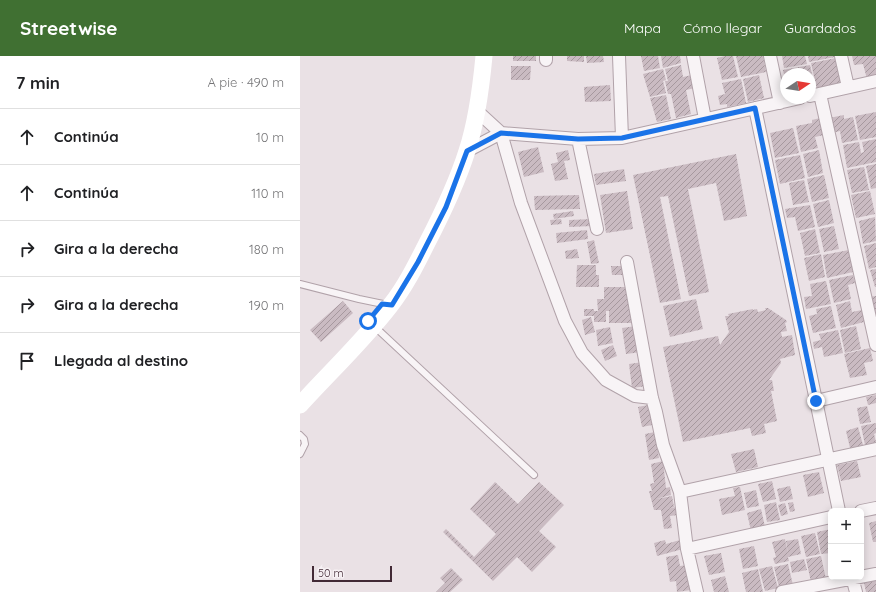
<!DOCTYPE html>
<html lang="es">
<head>
<meta charset="utf-8">
<style>
	body { margin:0; font-family:Quicksand,sans-serif; background:#f2f2f2; color:#202124 }
	.controls { position:absolute; right:12px; bottom:12px; display:grid; overflow:hidden; border-radius:6px; box-shadow:0 2px 10px #0003 }
	.controls button { width:36px; height:36px; display:grid; place-items:center; padding:0; border:0; border-bottom:1px solid #e0e0e0; background:#fff; color:#202124; font:20px sans-serif }
	.compass { position:absolute; left:480px; top:12px; width:36px; height:36px; border-radius:50%; background:#fff; box-shadow:0 2px 10px #0003; rotate:78deg }
	.scale { position:absolute; left:12px; bottom:10px; width:80px; box-sizing:border-box; padding-left:4px; border:2px solid #422935; border-top:0; font-size:11px; line-height:14px; white-space:nowrap; color:#422935; -webkit-text-stroke:3px #f7f1f4; paint-order:stroke }
	.stop { position:absolute; width:12px; height:12px; margin:-9px; border:3px solid #1a73e8; border-radius:50%; background:#fff }
	.stop.end { background:#1a73e8; border-color:#fff; box-shadow:0 1px 4px #0008 }
	.list { margin:0; padding:0; list-style:none }
	h2 { display:flex; justify-content:space-between; align-items:center; height:52px; margin:0; padding:0 16px; font-size:17px }
	h2 small { font-size:13px; font-weight:400; color:#757577 }
	.list li { display:grid; grid-template-columns:26px 1fr auto; gap:12px; align-items:center; box-sizing:border-box; height:56px; padding:0 16px; border-top:1px solid #e0e0e0 }
	.list b { display:block; font-size:15px; white-space:nowrap }
	.list em { font-size:13px; font-style:normal; color:#757577 }
	.icon { flex:none; width:22px; height:22px; fill:none; stroke:currentColor; stroke-width:2; stroke-linecap:round; stroke-linejoin:round }
	.map { position:relative; flex:none; width:576px; height:536px; overflow:hidden }
	header { display:flex; align-items:center; gap:24px; box-sizing:border-box; height:56px; padding:0 20px; background:#407032; color:#fff }
	header strong { font-size:19px }
	nav { display:flex; gap:22px; margin-inline-start:auto; font-size:14px }
	main { display:flex }
	aside { flex:1; background:#fff }
	.map>svg:first-child { display:block }
	.building { fill:url(#building-hatch) }
	.lines { fill:none; stroke-linecap:round; stroke-linejoin:round }
	.service-casing { stroke:#b1a2a9; stroke-width:8 }
	.minor-casing { stroke:#b1a2a9; stroke-width:14 }
	.service { stroke:#f8f4f6; stroke-width:6 }
	.minor { stroke:#f8f4f6; stroke-width:12 }
	.secondary { stroke:#fff; stroke-width:17 }
	.route { stroke:#1a73e8; stroke-width:5 }
</style>
</head>
<body>
<header>
<strong>Streetwise</strong>
<nav><a>Mapa</a><a>Cómo llegar</a><a>Guardados</a></nav>
</header>
<main>
<aside>
<h2>7 min<small>A pie · 490 m</small></h2>
<ul class="list">
<li><svg class="icon" aria-label="ahead" viewBox="0 0 24 24"><path d="M12 20V5M6 11l6-6 6 6"/></svg><div><b>Continúa</b></div><em>10 m</em></li>
<li><svg class="icon" aria-label="ahead" viewBox="0 0 24 24"><path d="M12 20V5M6 11l6-6 6 6"/></svg><div><b>Continúa</b></div><em>110 m</em></li>
<li><svg class="icon" aria-label="right" viewBox="0 0 24 24"><path d="M7 20v-9h11M14 6l5 5-5 5"/></svg><div><b>Gira a la derecha</b></div><em>180 m</em></li>
<li><svg class="icon" aria-label="right" viewBox="0 0 24 24"><path d="M7 20v-9h11M14 6l5 5-5 5"/></svg><div><b>Gira a la derecha</b></div><em>190 m</em></li>
<li><svg class="icon" aria-label="arrive" viewBox="0 0 24 24"><path d="M6 21V4h12l-3 4 3 4H6"/></svg><div><b>Llegada al destino</b></div></li>
</ul>
</aside>
<div class="map">
<svg width="576" height="536" viewBox="0 0 576 536">
	<defs>
		<pattern id="building-hatch" width="6" height="6" patternUnits="userSpaceOnUse"><rect width="6" height="6" fill="#cabbc2"/><path d="M-1 1l2-2M0 6l6-6M5 7l2-2" fill="none" stroke="#a6989e"/></pattern>
	</defs>
	<rect width="100%" height="100%" fill="#eae1e5"/>
	<path class="building" d="M213,0H236V5H213Z
		M267,0H284V6L267,5Z
		M286,0H303L304,6L287,7Z
		M341,0H358L360,12L344,15Z
		M361,0H380L381,7L363,12Z
		M425,0H433L438,21L422,24L417,2Z
		M436,0H463L466,16L441,21Z
		M482,0H505L507,8L484,12Z
		M508,0H535V1L509,6Z
		M552,0H576V22L567,23L563,8L554,9Z
		M536,2L541,28L517,33L511,7Z
		M381,9L383,21L392,19L395,32L386,34L391,58L376,62L371,38H368L365,25H368L365,13Z
		M510,9L515,33L510,35V18H486L485,23L483,14Z
		M211,10H231L230,24H211Z
		M363,13L366,24L363,25L366,37L350,41L343,18Z
		M459,19L464,42L448,46L443,23Z
		M441,23L446,47L427,51V48L420,49L418,40L425,38L422,27Z
		M310,29L311,45L285,46L284,31Z
		M366,39L371,63L357,66L350,42Z
		M576,56V81L560,84L555,60Z
		M544,59V63L553,61L558,84L542,87L540,75L532,77L529,62Z
		M520,62L524,79L515,81L518,92L501,96L496,70L512,67V64Z
		M493,72L499,97L475,102L470,77Z
		M576,83V106L547,112L543,89L559,86L561,97L564,96L562,86Z
		M238,91L244,116L224,121L218,96Z
		M268,94L270,104L264,105L268,123L255,125L251,108L258,106L256,97Z
		M519,94L523,117L508,121L503,98Z
		M436,98L447,160L424,165L416,127L388,133L409,236L389,240L368,140L360,141L381,243L360,247L333,119Z
		M500,99L505,122L480,128L475,104Z
		M576,108V132L571,133L566,110Z
		M564,111L569,134L552,137L547,114Z
		M324,113L326,125L296,129L294,118Z
		M524,119L529,142L512,146L507,123Z
		M504,124L509,146L493,149L489,127Z
		M327,135L333,173L306,177L300,139Z
		M570,135L575,158L556,162L551,139Z
		M279,139L280,153L235,154L234,140Z
		M529,144L534,167L518,171L513,148Z
		M510,149L515,171L498,175L495,161L487,162L485,153Z
		M273,155L274,160L254,163L253,158Z
		M575,161L576,185L563,188L559,165Z
		M261,163L262,168L251,169L250,164Z
		M293,163V170L269,171V164Z
		M534,170L539,193L524,196L519,173Z
		M515,173L520,197L505,200L500,177Z
		M287,174L288,183L257,187L256,177Z
		M294,184L299,207L291,208L287,186Z
		M576,187V211L569,213L564,190Z
		M277,193L279,202L266,203L265,195Z
		M549,194L553,216L527,222L523,199Z
		M521,198L525,221L509,225L504,202Z
		M277,209H296V219H299V231H276Z
		M311,210H325V219H312Z
		M576,213V231H575L570,214Z
		M553,219L555,227L548,229L551,243L534,247L529,224Z
		M526,225L531,248L506,253L504,241L512,240L510,228Z
		M304,231H330L335,267H309V255H306V266H294V260H284V253H294V255H298L297,243H304Z
		M576,240V265L568,241Z
		M396,243L403,273L370,281L363,250Z
		M43,245L53,257L21,286L10,274Z
		M550,245L552,256L562,254L564,266L541,272L536,249Z
		M531,250L536,272L513,277L509,260L517,258L516,253Z
		M465,252H468L486,264L487,266L485,267L487,275L481,276L482,281L492,279L495,299L480,303L481,307L469,324H472L474,335H471L477,365L464,368L466,377L452,380L450,372L383,386L363,291L418,280L420,289L429,276L425,260H429L428,258L453,253V254L457,253L458,256L466,254Z
		M291,261L295,276L285,279L282,264Z
		M336,270L341,296L326,298L322,272Z
		M556,270L561,293L545,297L540,274Z
		M310,271L313,287L298,290L296,274Z
		M538,274L543,297L524,301L522,291L514,293L513,286L521,284L519,278Z
		M313,289L317,300L305,305L301,294Z
		M570,292L573,305L564,307L567,319L550,322L544,298Z
		M343,306L347,330L332,332L329,308Z
		M576,339V347L568,349L566,341Z
		M353,348L357,368L342,371L338,351Z
		M567,350L571,366L560,368L557,352Z
		M576,367V377L574,378L576,386L565,389L561,370Z
		M558,371L563,389L550,392L546,375Z
		M355,376L359,402L349,404L345,378Z
		M454,393L458,411L436,416L431,398Z
		M363,405L366,432L370,431L371,439L356,443L372,440L374,451L367,453L376,451L378,459L370,460L372,472L364,473L361,454H354L349,435H352L350,428L354,427L351,408Z
		M557,405L561,421L541,425L537,409Z
		M519,416L524,437L508,441L503,419Z
		M472,425L476,443L463,446L458,428Z
		M195,426L218,448L239,426L264,449L239,475L256,491L232,516L217,501L193,525L143,476L146,473L174,501L196,478L170,453Z
		M490,430L493,443L480,446L477,433Z
		M440,431L445,454L422,459L419,443L435,440L433,432Z
		M456,434L459,450L447,452L444,437Z
		M476,446L480,464L467,466L464,449Z
		M493,446L495,455L490,456L488,447Z
		M485,447L488,458L481,460L478,449Z
		M461,453L465,471L451,475L447,457Z
		M576,465V486H573L569,467Z
		M531,473V497L521,498L517,476Z
		M515,477L520,498L506,501L501,480Z
		M485,483L488,498L486,485L498,483L501,498L488,501L489,505L475,508L473,502L476,501L472,486Z
		M365,484L366,488L380,484L383,493L357,500L354,487Z
		M454,490L458,510L443,513L439,493Z
		M421,497L425,516L409,519L404,500Z
		M378,499L380,510L387,509L391,534L377,536L376,525L370,526L366,501Z
		M521,500L526,523L511,526L506,503Z
		M504,503L507,514L492,517L490,506Z
		M488,508L493,529L479,531L474,511Z
		M472,510L478,532L465,535L459,513Z
		M151,512L163,524L150,536H136L145,527L140,522Z
		M458,513L463,536H446L442,517Z
		M425,520L429,536H414L411,524Z
		M576,525V536H566L564,527Z"/>
	<g class="lines">
		<defs>
			<path id="service" d="M0,228L59,243L88,249
				M74,270L234,419
				M0,379L4,383L5,388L0,398"/>
			<path id="minor" d="M246,0V4
				M319,0L322,82
				M393,0L405,63
				M470,0L480,47
				M541,0L548,31
				M520,38L576,289
				M510,40L576,25
				M455,52L539,455
				M177,55L201,77L221,147L265,265L282,297L306,324L335,340L352,342
				M278,83L297,173
				M167,95L201,77L278,83L322,82L500,42
				M327,206L352,342L356,356L363,389L380,436L387,493L397,536
				M516,345L576,331
				M380,436L576,393
				M561,455L576,452
				M387,493L531,461
				M552,521L556,536
				M482,536L576,518"/>
		</defs>
		<use href="#service" class="service-casing"/>
		<use href="#minor" class="minor-casing"/>
		<use href="#service" class="service"/>
		<use href="#minor" class="minor"/>
		<path class="secondary" d="M0,349C30,316 63,285 90,250C105,231 116,209 127,187C142,158 157,127 167,95C177,65 181,32 184,0"/>
	</g>
	<g class="lines">
		<path class="route" d="M68,265L82,248L92,249L118,206L146,151L167,95L201,77L278,83L322,82L455,52L516,345"/>
	</g>
</svg>
<div class="controls">
<button>+</button>
<button>−</button>
</div>
<svg class="compass" viewBox="-18 -18 36 36"><path d="M0-13l5 13h-10z" fill="#e53935"/><path d="M0 13l5-13h-10z" fill="#757577"/></svg>
<div class="scale">50 m</div>
<div class="stop" style="left:68px;top:265px"></div>
<div class="stop end" style="left:516px;top:345px"></div>
</div>
</main>
</body>
</html>
